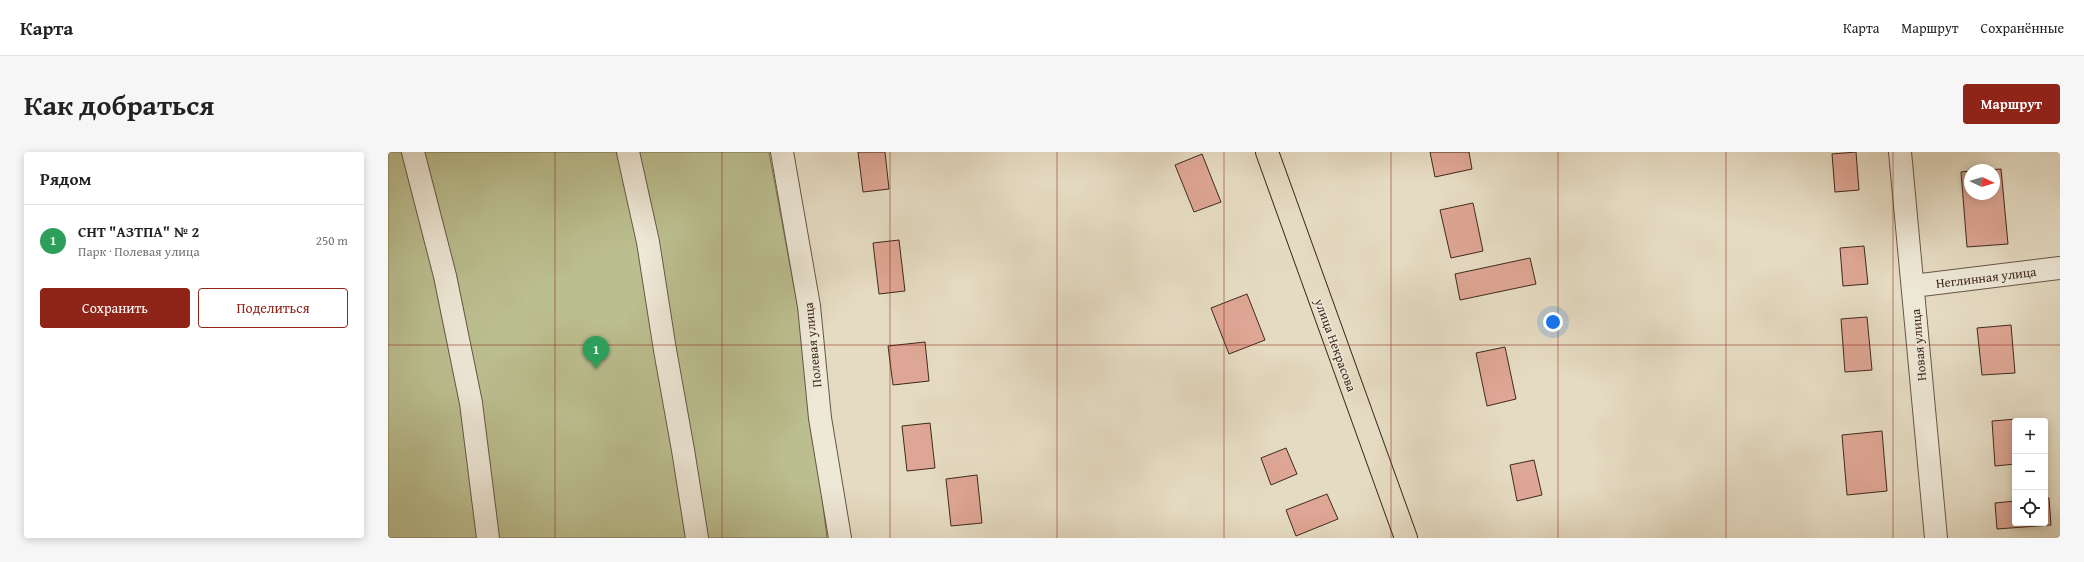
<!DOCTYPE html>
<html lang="ru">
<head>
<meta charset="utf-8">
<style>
	body { margin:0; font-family:"Gentium Book Plus",serif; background:#f6f6f6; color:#222 }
	.controls { position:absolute; right:12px; bottom:12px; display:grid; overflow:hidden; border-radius:4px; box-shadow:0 2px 10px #0003 }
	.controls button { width:36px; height:36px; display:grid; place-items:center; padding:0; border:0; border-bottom:1px solid #e0e0e0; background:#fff; color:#222; font:20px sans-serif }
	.compass { position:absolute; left:1576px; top:12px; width:36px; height:36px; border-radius:50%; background:#fff; box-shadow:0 2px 10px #0003; rotate:94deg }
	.you { position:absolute; left:1165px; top:170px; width:14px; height:14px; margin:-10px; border:3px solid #fff; border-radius:50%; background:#1a73e8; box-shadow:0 0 0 6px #1a73e833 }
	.badge { display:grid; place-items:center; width:26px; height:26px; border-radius:50%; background:#8f2418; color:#fff; font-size:13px; font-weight:700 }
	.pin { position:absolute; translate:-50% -33px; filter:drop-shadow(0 1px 2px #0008) }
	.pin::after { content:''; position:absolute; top:21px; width:14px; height:12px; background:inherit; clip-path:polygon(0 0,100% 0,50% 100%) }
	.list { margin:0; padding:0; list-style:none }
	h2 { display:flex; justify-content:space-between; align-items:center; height:52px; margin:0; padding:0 16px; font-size:17px }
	h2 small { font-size:13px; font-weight:400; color:#767676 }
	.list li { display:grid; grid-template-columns:26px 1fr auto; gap:12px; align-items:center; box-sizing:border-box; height:72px; padding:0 16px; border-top:1px solid #e0e0e0 }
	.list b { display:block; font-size:15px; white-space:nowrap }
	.list p { margin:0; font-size:13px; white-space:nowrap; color:#767676 }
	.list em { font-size:13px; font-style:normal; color:#767676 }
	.actions { display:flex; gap:8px; padding:12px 16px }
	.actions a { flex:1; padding:9px 0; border:1px solid #8f2418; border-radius:4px; text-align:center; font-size:14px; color:#8f2418 }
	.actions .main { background:#8f2418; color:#fff }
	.icon { flex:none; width:22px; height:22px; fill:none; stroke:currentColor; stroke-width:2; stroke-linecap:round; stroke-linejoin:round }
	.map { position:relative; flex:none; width:1672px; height:386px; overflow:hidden; border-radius:4px }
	header { display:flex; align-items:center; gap:24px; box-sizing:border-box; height:56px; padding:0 20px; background:#fff; border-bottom:1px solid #e0e0e0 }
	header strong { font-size:19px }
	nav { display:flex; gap:22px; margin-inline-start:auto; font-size:14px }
	.intro { display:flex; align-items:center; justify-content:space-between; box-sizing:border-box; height:96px; padding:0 24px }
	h1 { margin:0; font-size:28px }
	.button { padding:10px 18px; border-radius:4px; background:#8f2418; color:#fff; font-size:14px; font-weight:700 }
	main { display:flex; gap:24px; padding:0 24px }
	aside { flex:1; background:#fff; border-radius:4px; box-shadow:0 2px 10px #0003 }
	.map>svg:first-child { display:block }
	.green { fill:#bbbe8f; stroke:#7d7456 }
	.building { fill:#dea694; stroke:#3f291e }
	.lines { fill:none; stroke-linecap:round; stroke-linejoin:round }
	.minor-casing { stroke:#685647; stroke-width:24 }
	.major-casing { stroke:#3f291e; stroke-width:24 }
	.minor { stroke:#eee8d7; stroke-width:22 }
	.major { stroke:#e5dbc2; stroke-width:22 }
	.grid { fill:none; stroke:#8f2418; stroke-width:1; stroke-opacity:0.55 }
	.labels { text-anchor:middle; stroke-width:3; stroke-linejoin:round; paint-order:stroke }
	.street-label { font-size:13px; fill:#3f291e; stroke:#eee8d7 }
</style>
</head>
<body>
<header>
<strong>Карта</strong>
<nav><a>Карта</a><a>Маршрут</a><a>Сохранённые</a></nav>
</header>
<div class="intro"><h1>Как добраться</h1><a class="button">Маршрут</a></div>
<main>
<aside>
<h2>Рядом<small></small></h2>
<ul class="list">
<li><span class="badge" style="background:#2e9e5b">1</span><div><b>СНТ &quot;АЗТПА&quot; № 2</b><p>Парк · Полевая улица</p></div><em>250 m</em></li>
</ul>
<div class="actions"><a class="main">Сохранить</a><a>Поделиться</a></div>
</aside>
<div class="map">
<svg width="1672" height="386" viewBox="0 0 1672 386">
	<rect width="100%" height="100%" fill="#e5dbc2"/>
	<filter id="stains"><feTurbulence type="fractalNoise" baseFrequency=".005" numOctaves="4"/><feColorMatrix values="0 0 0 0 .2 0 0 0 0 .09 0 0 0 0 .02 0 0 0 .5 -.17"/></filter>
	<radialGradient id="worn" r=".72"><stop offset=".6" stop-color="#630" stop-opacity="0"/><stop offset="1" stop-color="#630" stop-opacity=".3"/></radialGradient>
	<path class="green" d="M0,0H381L411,162L439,386H0Z"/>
	<path class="building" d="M470,0H497L501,37L475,40Z
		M1042,0H1081L1084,17L1047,25Z
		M1468,0L1471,38L1447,40L1444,2Z
		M814,2L833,50L806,60L787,13Z
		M1613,17L1620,92L1579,95L1573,20L1582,19V42H1606V18H1598Z
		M1085,51L1095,99L1063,106L1052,58Z
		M511,88L517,139L491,142L485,91Z
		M1476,94L1480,132L1455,134L1452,96Z
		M1142,106L1148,132L1072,148L1067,122Z
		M859,142L877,188L841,202L823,156Z
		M1479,165L1484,218L1457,220L1453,167Z
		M1623,173L1627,221L1594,223L1589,176Z
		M537,190L541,229L505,233L500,194Z
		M1117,195L1128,247L1099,254L1088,201Z
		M1629,267L1627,269V312L1607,314L1604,269Z
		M542,271L547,316L519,319L514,274Z
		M1494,279L1499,339L1459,343L1454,283Z
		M898,296L909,322L883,333L873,306Z
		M1146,308L1154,343L1129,349L1122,313Z
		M589,323L594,371L563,374L558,327Z
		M939,342L950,367L908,384L898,358Z
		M1661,346L1663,373L1609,377L1607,351L1627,349V371H1657V347Z"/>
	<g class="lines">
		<defs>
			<path id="minor" d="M25,0L57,124L83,251L100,386
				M240,0L260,90L277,198L295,298L309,386
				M394,0L421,154L432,266L452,386
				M1512,0L1548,386
				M1525,134L1672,116"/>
			<path id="major" d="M879,0L1018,386"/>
		</defs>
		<use href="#minor" class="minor-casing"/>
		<use href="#major" class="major-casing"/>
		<use href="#minor" class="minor"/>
		<use href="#major" class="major"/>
	</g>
	<path class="grid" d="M167,0V386M334,0V386M502,0V386M669,0V386M836,0V386M1003,0V386M1170,0V386M1338,0V386M1505,0V386M0,193H1672"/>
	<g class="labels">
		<g class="street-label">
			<text transform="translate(1598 125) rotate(-7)" y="5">Неглинная улица</text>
			<text transform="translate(424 193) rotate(-96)" y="5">Полевая улица</text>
			<text transform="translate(948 193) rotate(70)" y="5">улица Некрасова</text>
			<text transform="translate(1530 193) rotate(-95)" y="5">Новая улица</text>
		</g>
	</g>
	<rect width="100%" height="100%" filter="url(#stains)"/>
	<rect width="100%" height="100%" fill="url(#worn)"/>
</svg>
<div class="controls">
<button>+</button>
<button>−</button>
<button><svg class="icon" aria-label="locate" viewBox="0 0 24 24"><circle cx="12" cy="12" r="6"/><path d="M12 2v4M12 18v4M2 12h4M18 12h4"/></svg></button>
</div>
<svg class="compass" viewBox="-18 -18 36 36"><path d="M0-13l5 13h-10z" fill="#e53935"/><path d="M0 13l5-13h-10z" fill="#767676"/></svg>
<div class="you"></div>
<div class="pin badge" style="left:208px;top:217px;background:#2e9e5b">1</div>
</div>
</main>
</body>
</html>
